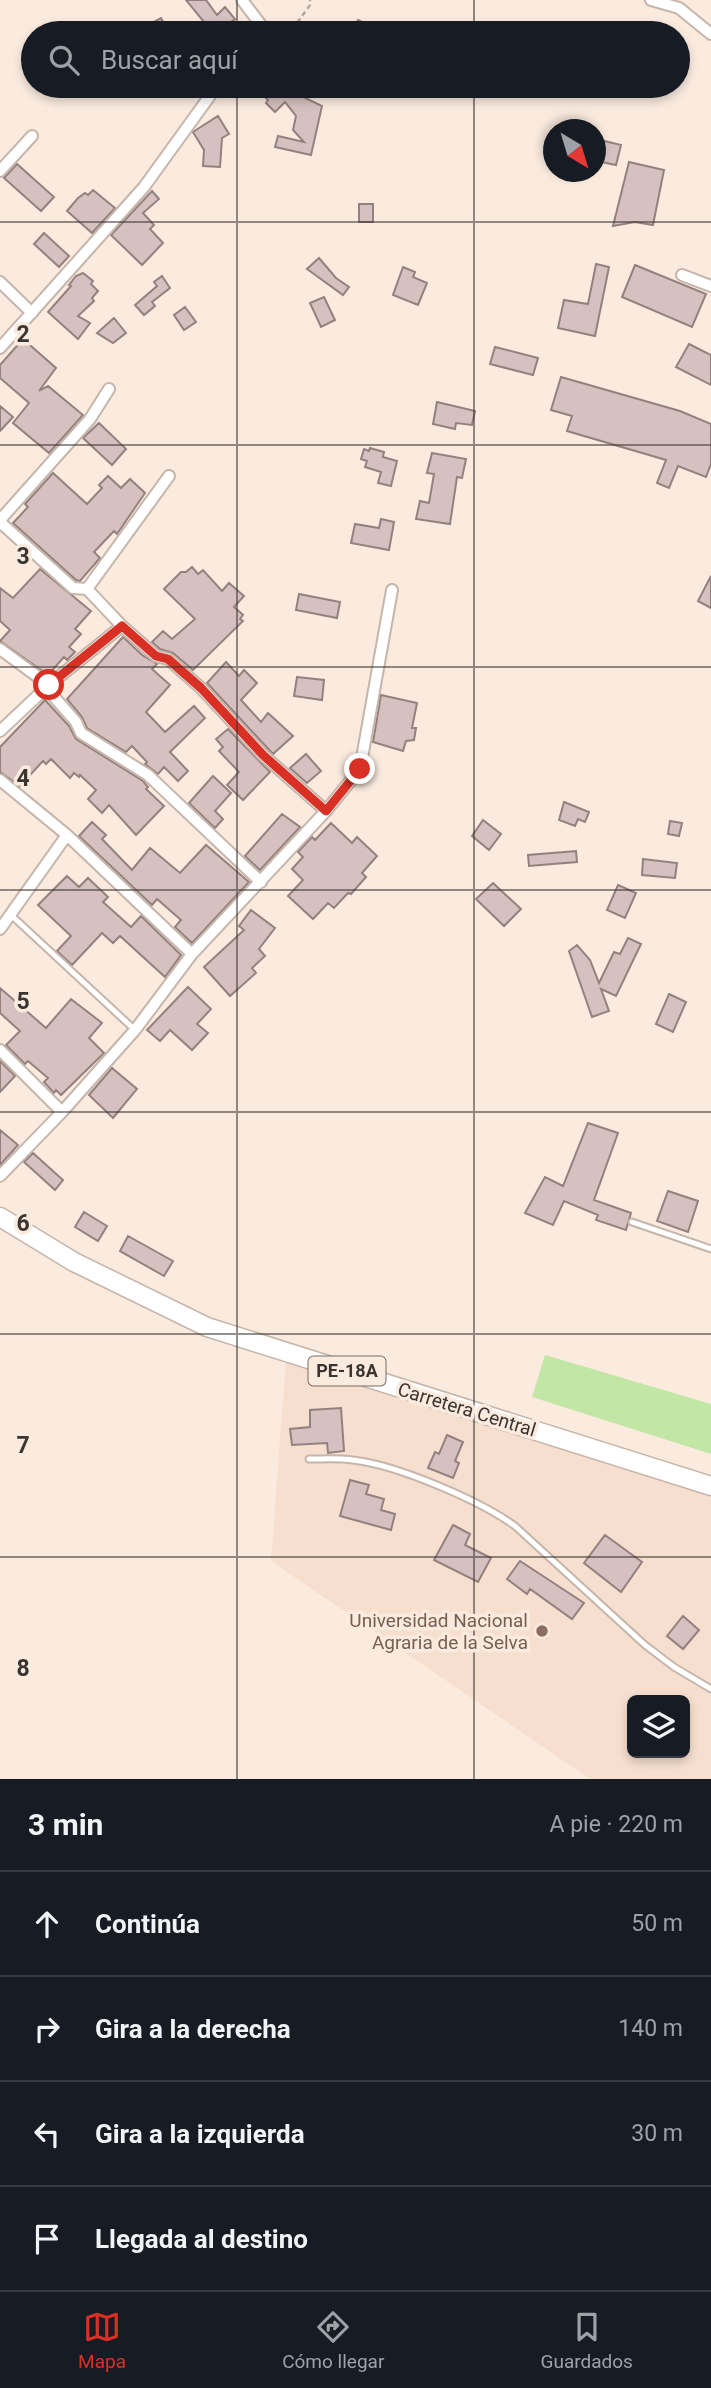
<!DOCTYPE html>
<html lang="es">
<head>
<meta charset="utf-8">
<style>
	body { margin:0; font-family:Roboto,sans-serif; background:#242831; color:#f1f3f6 }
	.controls { position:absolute; right:21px; bottom:21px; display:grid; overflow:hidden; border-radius:10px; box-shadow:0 4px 10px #0003 }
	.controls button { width:63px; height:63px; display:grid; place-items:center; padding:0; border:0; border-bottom:2px solid #363941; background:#171b24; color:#f1f3f6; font:35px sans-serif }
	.compass { position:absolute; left:543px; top:119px; width:63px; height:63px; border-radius:50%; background:#171b24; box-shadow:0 4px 10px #0003; rotate:142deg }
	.stop { position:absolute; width:21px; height:21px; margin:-16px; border:5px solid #d93025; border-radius:50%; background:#fff }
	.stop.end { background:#d93025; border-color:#fff; box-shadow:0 2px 7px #0008 }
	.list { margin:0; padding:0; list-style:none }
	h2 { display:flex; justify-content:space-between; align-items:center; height:91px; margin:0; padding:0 28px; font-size:30px }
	h2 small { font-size:23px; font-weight:400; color:#9ea1a6 }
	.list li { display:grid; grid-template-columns:46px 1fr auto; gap:21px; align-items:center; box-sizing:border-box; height:105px; padding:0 28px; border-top:2px solid #363941 }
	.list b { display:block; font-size:26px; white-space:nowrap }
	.list em { font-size:23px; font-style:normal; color:#9ea1a6 }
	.icon { flex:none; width:38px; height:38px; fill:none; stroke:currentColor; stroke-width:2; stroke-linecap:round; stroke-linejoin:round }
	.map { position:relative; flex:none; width:711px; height:1779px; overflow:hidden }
	.search { position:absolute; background:#171b24; box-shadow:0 4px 10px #0003; left:21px; right:21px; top:21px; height:77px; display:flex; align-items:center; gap:18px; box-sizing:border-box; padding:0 24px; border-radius:38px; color:#9ea1a6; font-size:26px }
	.sheet { height:511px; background:#171b24 }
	nav { display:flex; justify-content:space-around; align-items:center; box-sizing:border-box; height:98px; border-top:2px solid #363941; background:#171b24; font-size:19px; color:#9ea1a6 }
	nav a { display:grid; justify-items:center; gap:4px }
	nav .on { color:#d93025 }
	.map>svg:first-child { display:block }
	.built { fill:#f6dfce; fill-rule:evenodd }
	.green { fill:#c2e6a5 }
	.building { fill:#d6c1c0; stroke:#94817f; stroke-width:2 }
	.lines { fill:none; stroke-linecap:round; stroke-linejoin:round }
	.service-casing { stroke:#c5b5aa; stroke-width:9 }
	.minor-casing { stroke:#c5b5aa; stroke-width:14 }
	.trunk-casing { stroke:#c5b5aa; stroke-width:21 }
	.path { stroke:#b4a89f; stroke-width:2.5; stroke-dasharray:5 3.5; stroke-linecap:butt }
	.service { stroke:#fff; stroke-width:5 }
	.minor { stroke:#fff; stroke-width:10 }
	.trunk { stroke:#fff; stroke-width:18 }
	.route { stroke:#d93025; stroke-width:9 }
	.grid { fill:none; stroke:#3b3531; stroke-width:2; stroke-opacity:0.55 }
	.education-dot { fill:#8d6e63; stroke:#fbebdf; stroke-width:2.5 }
	.labels { text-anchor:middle; stroke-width:7; stroke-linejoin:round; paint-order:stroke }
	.shield { fill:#fbebdf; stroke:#756c65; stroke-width:2 }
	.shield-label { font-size:18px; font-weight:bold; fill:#3b3531 }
	.street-label { font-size:19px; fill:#3b3531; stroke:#fbebdf }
	.education-label { font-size:19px; fill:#785e54; stroke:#fbebdf; text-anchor:end }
	.grid-label { font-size:23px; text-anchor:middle; font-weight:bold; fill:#3b3531; stroke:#fbebdf; stroke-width:7; stroke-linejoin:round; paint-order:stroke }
</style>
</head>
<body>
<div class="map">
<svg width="711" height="1779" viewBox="0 0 711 1779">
	<rect width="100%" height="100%" fill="#fbebdf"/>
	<path class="built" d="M286,1358L501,1422L711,1497V1779H590L271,1561ZM632,1700H685V1753H632Z"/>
	<path class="green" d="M545,1355L711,1404V1454L532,1397Z"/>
	<path class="building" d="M186,0H206L217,15L225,7L235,19L218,33H213Z
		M161,18L169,33H154L150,24Z
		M358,20L384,33H351Z
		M254,86H299L293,92L322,106L311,155L275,147L278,136L304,142L293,130L296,116L285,102L275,112L266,103L268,100Z
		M218,116L229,134L222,138L220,167L203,166L204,150L193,132Z
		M596,139L621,145L616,165L596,161Z
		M629,162L664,170L653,225L635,222L613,226Z
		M17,164L54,197L41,211L4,178Z
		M93,190L115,208L92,233L67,211L78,198L85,193L88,195Z
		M152,191L159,199L143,213L154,225L150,229L163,243L142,265L111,235Z
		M359,204H373V222H359Z
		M44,233L69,256L59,267L34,244Z
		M319,258L336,278L349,287L343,295L307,269Z
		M596,264L609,267L595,336L558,328L564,300L588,304Z
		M635,265L706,294L692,327L622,297Z
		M403,267L415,272L413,277L427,283L418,305L393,295Z
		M83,273L93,281L91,284L98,291L92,298L94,301L78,316L90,323L78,339L48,312L71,286L69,285L76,276Z
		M162,276L170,288L152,302L155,306L144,315L135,305L157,286L154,282Z
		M324,297L335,320L321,327L310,303Z
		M185,307L196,322L184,330L174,315Z
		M114,318L126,333L113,343L97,333Z
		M23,339L56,368L39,391L48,386L83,415L49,453L13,423L29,403L0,378V365Z
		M689,344L711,355V385L676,367Z
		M495,347L538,358L533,375L490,364Z
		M561,377L680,411L711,424V464L706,477L678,466L669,488L657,483L666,460L567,431L572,416L551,410Z
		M437,402L475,411L472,425L456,423L455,429L433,424Z
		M0,406L13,417L0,431Z
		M99,423L126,449L112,465L83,438Z
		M370,448L384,452L383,457L397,461L391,486L378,483L381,472L365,467L367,461L361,459L364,449L369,451Z
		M432,453L466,459L462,478L457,477L450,524L416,519L420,501L429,503L434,474L427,473Z
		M53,473L87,504L102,488L99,485L108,476L121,488L130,479L145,493L117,534L114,531L94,552L100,558L80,581L76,580L13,523L28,507L25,504Z
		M381,519L394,522L389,550L351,543L355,524L379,528Z
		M192,567L198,574L203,570L222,591L229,583L244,596L234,607L243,615L240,619L243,621L193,670L173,653L160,649L152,642L163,631L172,639L195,619L164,589L181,572H186Z
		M40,569L91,611L75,629L81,634L69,647L75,652L67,660L64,657L48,675L0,641L10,630L0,621V588L13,598Z
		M711,576V608L698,601Z
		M299,594L340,602L337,618L296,610Z
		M123,637L142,655L157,664L152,669L170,685L146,712L165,732L194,706L205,718L170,752L188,771L178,781L164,767L158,774L145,764L147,762L132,746L126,752L87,728L82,717L67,699Z
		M226,662L239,676L244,670L257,683L241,700L261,722L268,713L293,736L273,754L207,683Z
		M297,677L324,680L322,700L294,696Z
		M381,695L417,703L412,728H416L414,740L406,741L403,751L373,742Z
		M45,700L69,726L76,739L143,781L148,787L146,789L164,806L136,835L109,805L102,813L88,799L96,790L80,775L79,777L74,773L70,778L51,759L46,764L43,761L20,786L0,772V747Z
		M228,729L270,772L243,800L227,785L239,772L219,751L223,747L216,739Z
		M306,754L321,771L307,783L290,768Z
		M213,776L231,793L215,811L223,819L215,828L189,803Z
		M564,802L589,812L585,822L578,819L575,826L559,820Z
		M282,814L300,827L260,870L245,856Z
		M483,820L501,834L489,850L472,836Z
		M670,821L682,823L679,836L668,834Z
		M92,822L106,835L102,839L132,870L150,848L180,873L206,845L249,882L192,943L175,927L181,920L157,899L152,905L79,836Z
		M331,823L352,843L357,837L377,856L362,873L366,877L351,894L348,893L334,908L328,903L313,919L288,896L303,880L292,869L303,857L298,852L312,837L315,840Z
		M576,851L577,862L529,866L528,855Z
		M643,859L677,863L675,878L642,875Z
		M67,876L79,887L88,878L108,897L103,902L131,927L141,916L181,955L165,977L120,936L113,943L102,933L72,965L57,951L71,936L38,905Z
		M493,883L521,909L504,926L476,899Z
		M618,885L636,893L625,918L607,910Z
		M251,910L275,928L259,949L265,956L252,968L256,973L230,996L204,967L244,930L239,926Z
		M628,938L641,944L616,996L601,989L609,1011L592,1017L569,951L577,945L590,960L599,983L614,952L620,954Z
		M188,987L211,1009L197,1024L208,1033L192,1050L170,1030L160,1041L147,1030Z
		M0,988L46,1028L71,999L102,1023L89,1038L104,1053L61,1095L56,1090L54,1093L44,1082L48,1078L28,1061L25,1064L6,1045L20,1031L0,1013Z
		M669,994L686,1002L673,1032L656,1024Z
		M0,1061L15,1076L0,1092Z
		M112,1068L137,1089L113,1118L89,1095Z
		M588,1123L618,1133L594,1200L631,1213L626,1230L596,1220L598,1215L564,1201L553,1225L525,1213L545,1177L563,1186Z
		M0,1130L18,1145L0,1165Z
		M33,1153L63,1180L55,1190L24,1162Z
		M668,1191L698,1201L688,1232L657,1221Z
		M84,1212L107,1226L98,1241L75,1227Z
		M128,1236L173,1261L164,1276L120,1251Z
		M341,1408L344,1451L328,1453L327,1443L292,1445L290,1429L310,1427V1410Z
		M447,1435L463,1442L455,1461L459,1463L453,1478L428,1468L435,1452L439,1454Z
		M350,1480L369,1485L366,1494L384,1499L381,1510L395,1514L391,1530L340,1516Z
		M453,1525L470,1534L465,1545L491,1558L478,1582L434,1560Z
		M605,1535L642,1562L621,1592L584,1563Z
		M520,1561L584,1603L572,1619L530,1589L527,1594L507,1579Z
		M683,1616L699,1630L683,1649L667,1636Z"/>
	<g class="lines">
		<defs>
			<path id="service" d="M11,915L135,1030
				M632,1222L711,1249
				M309,1459C323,1459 339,1458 353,1460C397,1465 479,1500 515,1526L645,1645L674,1667L711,1689"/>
			<path id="minor" d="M242,0L261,25L255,33
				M651,0L679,8L711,34
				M0,171L32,136
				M682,275L711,286
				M0,282L32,313
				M0,348L144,187L217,86
				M0,520L90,419L109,389
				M0,522L73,588L87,589L122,626L156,656L168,659L201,688L263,755L326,811
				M87,589L169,476
				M0,649L49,685L48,690L76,722L81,733L148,775L261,882
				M0,731L49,685L122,626
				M0,780L67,835L192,954
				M0,929L67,835
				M0,1050L62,1112
				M0,1176L62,1112L135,1030L192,954L326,811L360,769L392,590"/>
			<path id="trunk" d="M0,1217L74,1262L207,1327L711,1486"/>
		</defs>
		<use href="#service" class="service-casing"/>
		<use href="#minor" class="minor-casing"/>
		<use href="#trunk" class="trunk-casing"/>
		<path class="path" d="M272,23H297L310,5V0"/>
		<use href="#service" class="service"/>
		<use href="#minor" class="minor"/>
		<use href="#trunk" class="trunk"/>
	</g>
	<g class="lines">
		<path class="route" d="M49,685L122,626L156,656L168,659L201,688L263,755L326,811L360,769"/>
	</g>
	<path class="grid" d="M237,0V33M474,0V33M237,86V1779M474,86V1779M0,222H711M0,445H711M0,667H711M0,890H711M0,1112H711M0,1334H711M0,1557H711"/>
	<circle class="education-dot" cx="542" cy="1631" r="7"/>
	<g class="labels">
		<rect class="shield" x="308.5" y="1356.5" width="77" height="29" rx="5"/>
		<g class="shield-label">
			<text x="347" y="1377">PE-18A</text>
		</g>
		<g class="street-label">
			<text transform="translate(467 1409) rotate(17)" y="7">Carretera Central</text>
		</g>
		<g class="education-label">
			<text x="528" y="1627">Universidad Nacional<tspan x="528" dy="22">Agraria de la Selva</tspan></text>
		</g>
	</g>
	<g class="grid-label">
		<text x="23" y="342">2</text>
		<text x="23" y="564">3</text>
		<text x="23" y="786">4</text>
		<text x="23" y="1009">5</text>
		<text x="23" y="1231">6</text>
		<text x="23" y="1453">7</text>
		<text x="23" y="1676">8</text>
	</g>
</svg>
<div class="controls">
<button><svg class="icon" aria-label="layers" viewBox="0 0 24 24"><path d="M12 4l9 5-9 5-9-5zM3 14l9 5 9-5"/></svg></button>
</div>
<svg class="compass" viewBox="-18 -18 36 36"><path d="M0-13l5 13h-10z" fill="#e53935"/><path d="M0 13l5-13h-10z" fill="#9ea1a6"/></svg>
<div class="stop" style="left:49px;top:685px"></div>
<div class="stop end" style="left:360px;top:769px"></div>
<div class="search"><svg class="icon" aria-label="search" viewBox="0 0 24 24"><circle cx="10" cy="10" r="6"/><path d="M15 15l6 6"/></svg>Buscar aquí</div>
</div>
<section class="sheet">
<h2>3 min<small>A pie · 220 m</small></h2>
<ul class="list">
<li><svg class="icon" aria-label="ahead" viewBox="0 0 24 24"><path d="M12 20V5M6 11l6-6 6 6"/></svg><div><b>Continúa</b></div><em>50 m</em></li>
<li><svg class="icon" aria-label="right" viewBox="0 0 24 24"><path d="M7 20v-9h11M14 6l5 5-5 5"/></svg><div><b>Gira a la derecha</b></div><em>140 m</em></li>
<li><svg class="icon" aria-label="left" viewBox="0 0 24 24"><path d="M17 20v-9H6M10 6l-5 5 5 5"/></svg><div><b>Gira a la izquierda</b></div><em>30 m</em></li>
<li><svg class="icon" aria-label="arrive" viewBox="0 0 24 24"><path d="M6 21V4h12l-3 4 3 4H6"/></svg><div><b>Llegada al destino</b></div></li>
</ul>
</section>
<nav>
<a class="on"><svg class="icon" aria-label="map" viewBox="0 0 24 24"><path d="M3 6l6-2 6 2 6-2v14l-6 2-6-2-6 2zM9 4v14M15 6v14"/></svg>Mapa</a>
<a><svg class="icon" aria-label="directions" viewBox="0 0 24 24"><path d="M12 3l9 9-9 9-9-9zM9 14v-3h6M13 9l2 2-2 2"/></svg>Cómo llegar</a>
<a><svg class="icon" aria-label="saved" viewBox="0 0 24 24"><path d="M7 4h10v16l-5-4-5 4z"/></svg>Guardados</a>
</nav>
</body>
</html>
